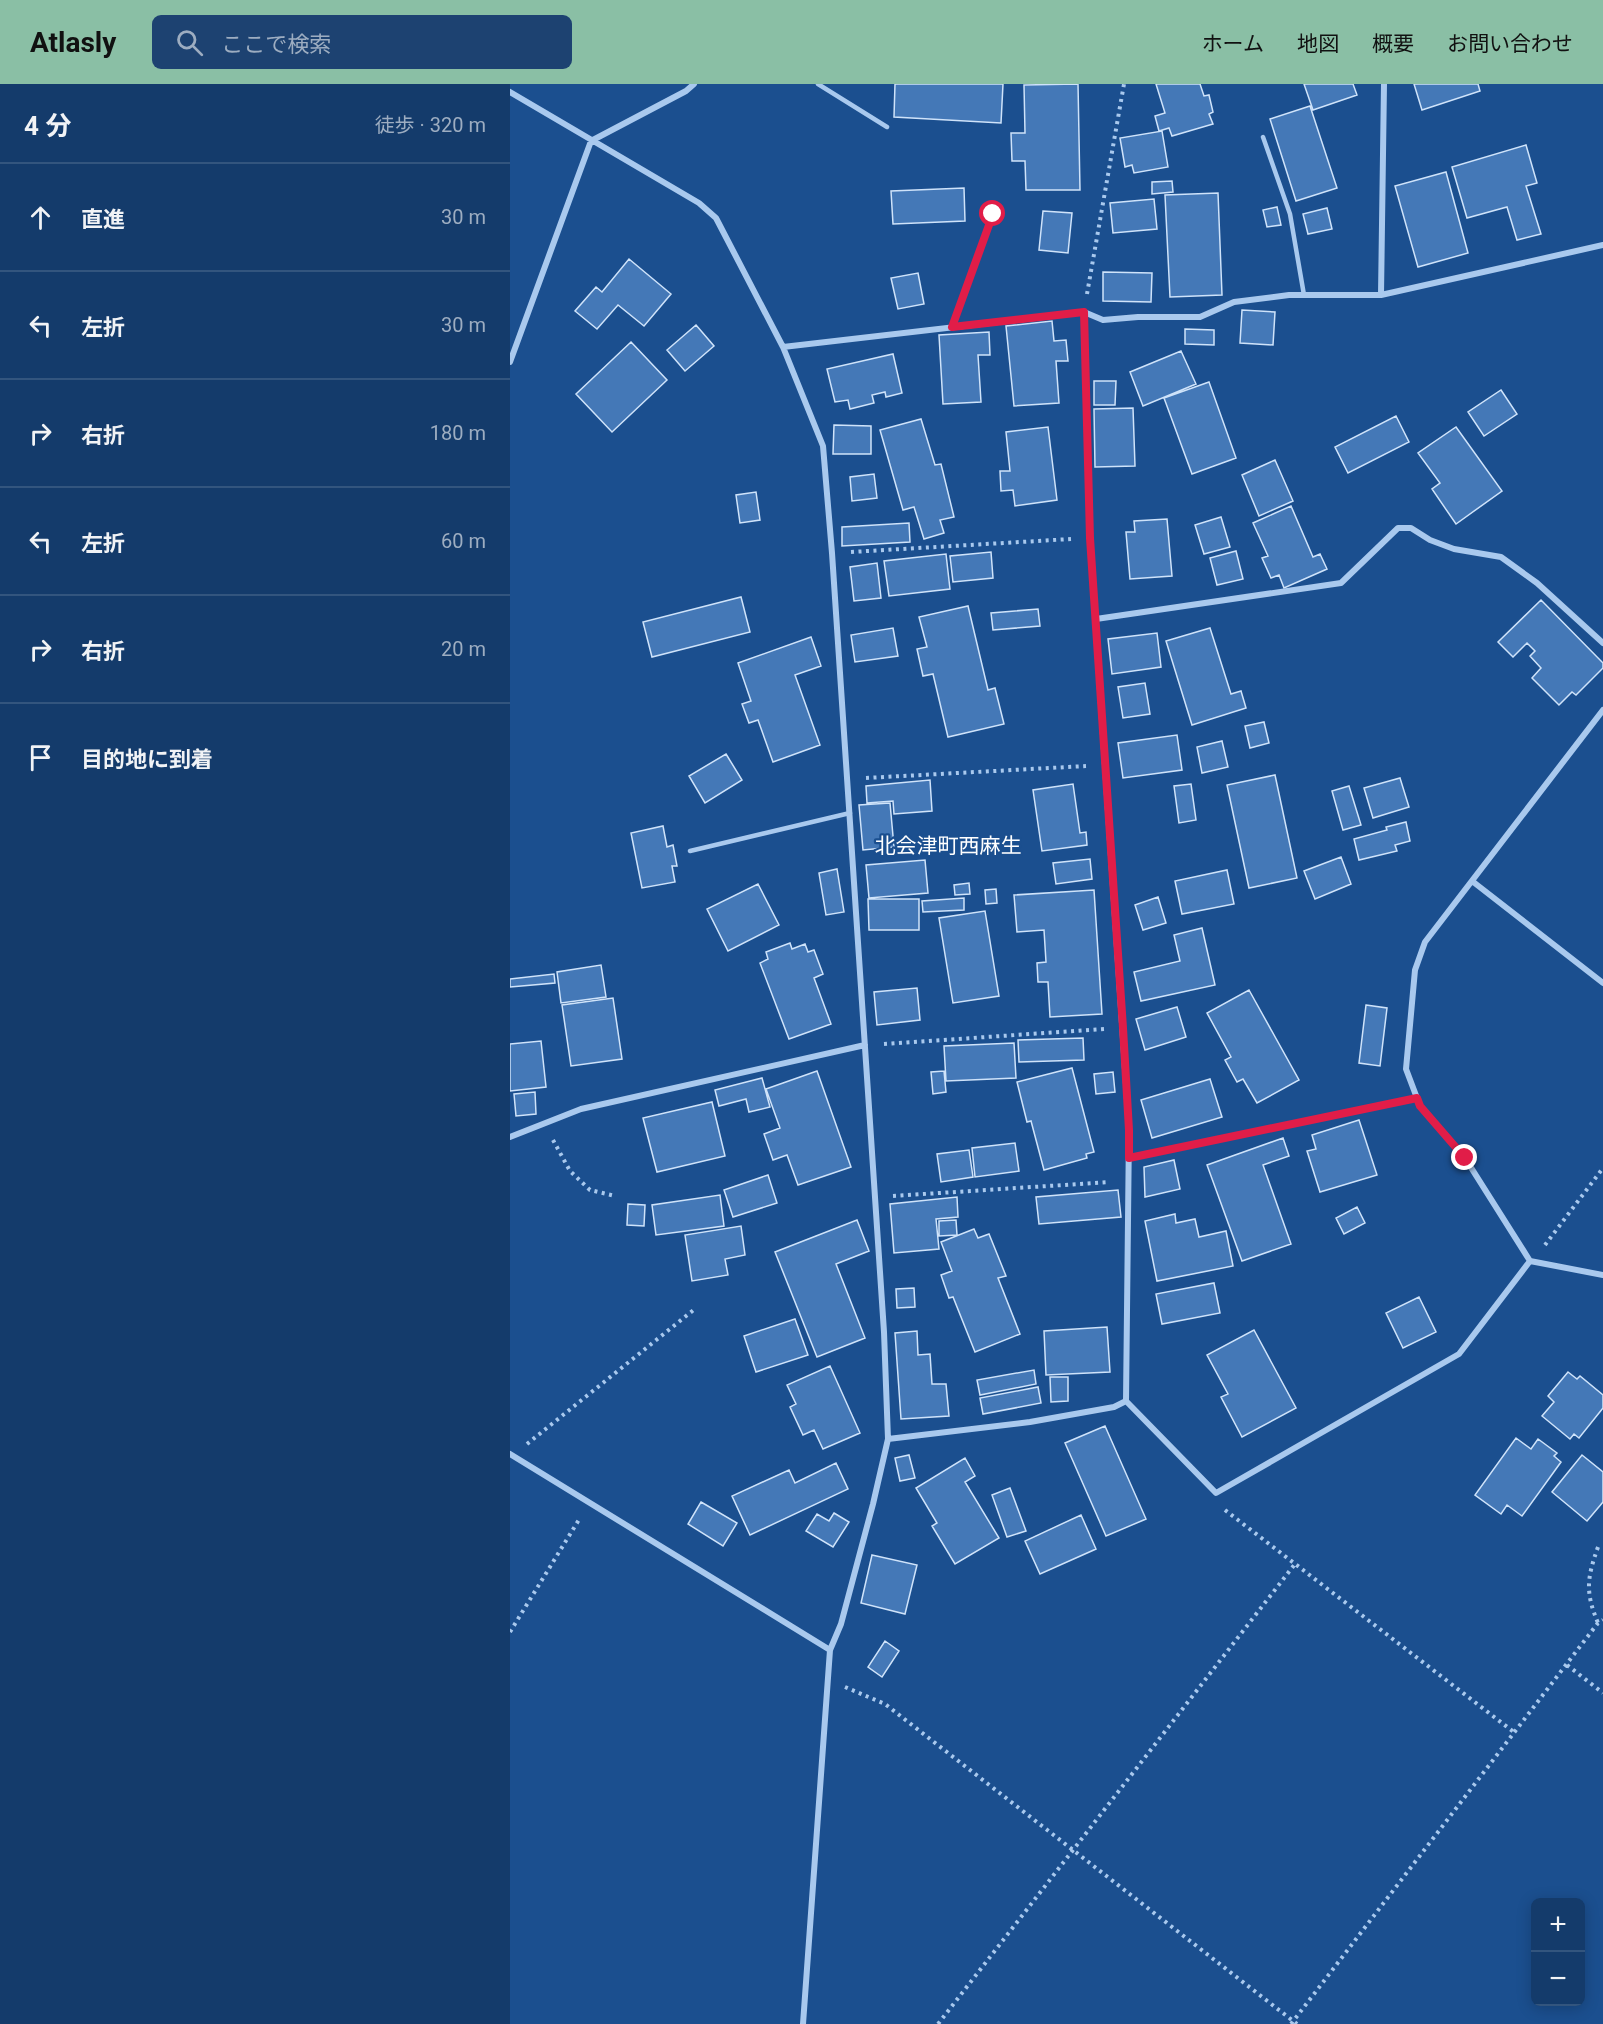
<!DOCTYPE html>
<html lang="ja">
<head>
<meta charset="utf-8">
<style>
	body { margin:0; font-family:Roboto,"Noto Sans JP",sans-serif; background:#1d4271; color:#f1f3f6 }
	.controls { position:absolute; right:18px; bottom:18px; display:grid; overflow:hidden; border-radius:9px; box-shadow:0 3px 15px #0003 }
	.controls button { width:54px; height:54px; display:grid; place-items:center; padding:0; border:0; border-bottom:2px solid #33557e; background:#143b6b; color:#f1f3f6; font:30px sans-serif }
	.stop { position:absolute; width:18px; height:18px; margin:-14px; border:4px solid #e11d48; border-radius:50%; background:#fff }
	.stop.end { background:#e11d48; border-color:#fff; box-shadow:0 2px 6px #0008 }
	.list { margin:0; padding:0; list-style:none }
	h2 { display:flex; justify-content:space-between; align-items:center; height:78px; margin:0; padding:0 24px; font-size:26px }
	h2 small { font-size:20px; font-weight:400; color:#9dadc1 }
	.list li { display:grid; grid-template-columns:39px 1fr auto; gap:18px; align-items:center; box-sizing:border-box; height:108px; padding:0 24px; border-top:2px solid #33557e }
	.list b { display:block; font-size:22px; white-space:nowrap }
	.list em { font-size:20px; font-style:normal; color:#9dadc1 }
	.icon { flex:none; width:33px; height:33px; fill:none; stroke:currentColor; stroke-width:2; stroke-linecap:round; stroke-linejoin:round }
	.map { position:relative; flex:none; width:1093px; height:1940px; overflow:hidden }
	header { display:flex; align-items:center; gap:36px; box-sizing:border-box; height:84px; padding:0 30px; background:#8abfa5; color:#111 }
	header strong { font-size:28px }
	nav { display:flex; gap:33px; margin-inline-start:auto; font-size:21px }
	.search { width:420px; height:54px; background:#1d4271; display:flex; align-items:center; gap:15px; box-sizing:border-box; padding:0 21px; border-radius:9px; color:#9dadc1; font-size:22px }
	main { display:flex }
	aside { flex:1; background:#143b6b }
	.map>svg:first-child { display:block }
	.building { fill:#4478b7; stroke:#cfe3fa; stroke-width:1.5 }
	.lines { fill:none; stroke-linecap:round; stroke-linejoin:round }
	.path { stroke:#a9c9ee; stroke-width:4; stroke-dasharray:3 4.5; stroke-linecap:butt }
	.lane { stroke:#a9c9ee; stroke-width:4.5 }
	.street { stroke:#a9c9ee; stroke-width:6 }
	.route { stroke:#e11d48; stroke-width:8 }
	.labels { text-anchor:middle; stroke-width:4.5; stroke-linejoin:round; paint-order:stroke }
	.quarter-label { font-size:21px; fill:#fff; stroke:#1b4f8f }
</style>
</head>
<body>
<header>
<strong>Atlasly</strong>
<div class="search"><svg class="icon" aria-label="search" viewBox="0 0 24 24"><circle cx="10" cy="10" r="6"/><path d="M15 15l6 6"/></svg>ここで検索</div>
<nav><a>ホーム</a><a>地図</a><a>概要</a><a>お問い合わせ</a></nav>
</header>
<main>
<aside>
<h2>4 分<small>徒歩 · 320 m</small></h2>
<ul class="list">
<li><svg class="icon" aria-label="ahead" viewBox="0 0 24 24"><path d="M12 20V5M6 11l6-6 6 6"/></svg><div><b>直進</b></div><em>30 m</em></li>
<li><svg class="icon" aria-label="left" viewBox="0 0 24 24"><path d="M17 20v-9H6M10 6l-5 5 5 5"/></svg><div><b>左折</b></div><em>30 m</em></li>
<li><svg class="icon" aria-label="right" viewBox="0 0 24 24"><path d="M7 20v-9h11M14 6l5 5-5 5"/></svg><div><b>右折</b></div><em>180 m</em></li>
<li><svg class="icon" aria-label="left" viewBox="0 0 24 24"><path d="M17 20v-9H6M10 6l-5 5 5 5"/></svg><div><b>左折</b></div><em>60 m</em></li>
<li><svg class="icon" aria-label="right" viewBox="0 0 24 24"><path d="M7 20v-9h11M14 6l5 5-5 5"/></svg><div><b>右折</b></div><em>20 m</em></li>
<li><svg class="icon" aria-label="arrive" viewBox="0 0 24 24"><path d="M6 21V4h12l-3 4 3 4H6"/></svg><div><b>目的地に到着</b></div></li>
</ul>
</aside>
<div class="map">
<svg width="1093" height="1940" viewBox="0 0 1093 1940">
	<rect width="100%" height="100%" fill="#1b4f8f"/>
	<path class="building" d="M385,0H493L491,39L384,33Z
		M568,0L570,106H516L515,77H502L501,49H515L514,1Z
		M646,0H690L694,12L699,11L703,28L699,30L703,40L662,52L659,44L649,47L645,32L655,29Z
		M794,0H843L847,11L803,26Z
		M904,0H968L970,7L912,26Z
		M800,22L827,104L786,117L760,35Z
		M652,47L658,83L624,89L622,81L615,83L610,54Z
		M1016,61L1027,99L1016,102L1031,150L1007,156L997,123L957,134L942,83Z
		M936,88L958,169L908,183L885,102Z
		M662,97L663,108L642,110V98Z
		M454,104L455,137L383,140L381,107Z
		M708,109L712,211L660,213L655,111Z
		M644,115L647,145L603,149L600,119Z
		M767,123L771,141L757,143L753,126Z
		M817,124L822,145L798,150L793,130Z
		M533,127L562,129L558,169L529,166Z
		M119,175L161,210L134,242L108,221L87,245L65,227L86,203L92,208Z
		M593,188L642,189L641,218L593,217Z
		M408,189L414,220L388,225L381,194Z
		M732,226L765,228L763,261L730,259Z
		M542,237L544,257L556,256L558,277H546L549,319L504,322L496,242Z
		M186,241L204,262L175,287L157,266Z
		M675,245L704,246V261L675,260Z
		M479,248L480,271H468L471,318L433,320L429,251Z
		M121,258L157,296L102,348L66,310Z
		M671,267L686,300L633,322L620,288Z
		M383,270L392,309L376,313L375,308L362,311L364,319L340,325L338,316L325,318L317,285Z
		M584,297H606L605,321H584Z
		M699,298L726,374L682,390L654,314Z
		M991,306L1007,330L974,352L958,328Z
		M623,324L625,382L585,383L584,325Z
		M886,332L899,358L838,389L825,363Z
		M411,335L425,381L431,380L444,433L430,436L434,449L414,455L404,423L393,426L370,346Z
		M324,341L361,342V370H323Z
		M538,343L547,416L505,422L503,406L491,407L490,387H500L496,348Z
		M946,343L992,407L946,440L922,405L930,399L908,369Z
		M765,376L783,417L749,432L732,391Z
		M364,390L367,414L342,417L340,393Z
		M246,408L250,436L230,439L226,411Z
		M781,422L803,473L810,470L817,485L774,504L769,491L761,494L752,474L758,472L743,439Z
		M711,433L720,463L694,470L685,441Z
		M657,435L662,492L620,495L616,448H625L624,437Z
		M399,439L400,458L332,462V443Z
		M726,467L733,495L707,501L700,474Z
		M481,468L483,494L443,498L440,472Z
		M436,470L440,505L379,512L374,477Z
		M367,479L371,514L344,517L340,483Z
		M231,513L240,548L142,573L133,538Z
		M1031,516L1093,579V584L1066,611L1062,608L1049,621L1022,594L1031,584L1020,572L1025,567L1017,559L1003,573L988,558Z
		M458,522L478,606L485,604L494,640L438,653L423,590L413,592L407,565L417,563L409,533Z
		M528,525L530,542L483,546L481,529Z
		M383,544L388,572L345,578L341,551Z
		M700,544L721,610L731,607L736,624L682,641L656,557Z
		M647,549L651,583L602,590L598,555Z
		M301,553L311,582L285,591L310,661L263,678L248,636L239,639L232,620L241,617L228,579Z
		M635,599L640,630L613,634L608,603Z
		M754,638L759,659L740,664L735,642Z
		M667,651L672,686L613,694L608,659Z
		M712,657L718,683L692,689L687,663Z
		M216,670L232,696L195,719L179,692Z
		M765,691L787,794L739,804L717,701Z
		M890,694L899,723L863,734L854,704Z
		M420,696L422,727L384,730L383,717L357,719L356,702Z
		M563,700L570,749L576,748L577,761L532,767L523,706Z
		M681,700L686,736L669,739L664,702Z
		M839,702L851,741L833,746L822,707Z
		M380,719L384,763L353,766L349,721Z
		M896,738L900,757L885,761L887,767L849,776L844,755L877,746L876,743Z
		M153,742L157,763L163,761L167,782H162L165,798L132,804L121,749Z
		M831,773L841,800L805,815L794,787Z
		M580,775L582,795L546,800L543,779Z
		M415,776L418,809L359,814L356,781Z
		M327,785L334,828L316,831L309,789Z
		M717,786L724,820L672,830L665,797Z
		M459,799L460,810L445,811L444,801Z
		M248,800L269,841L218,867L197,825Z
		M486,805L487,819L476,820L475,806Z
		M584,806L592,930L540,933L538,898H528L527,879L536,878L534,846L507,848L504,811Z
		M648,813L656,839L633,846L625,821Z
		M454,814V826L413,828L412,817Z
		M358,815H409V846H359Z
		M475,827L489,912L443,919L429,834Z
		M692,844L705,901L631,917L624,888L670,877L664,851Z
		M280,859L282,865L295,860L298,868L304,866L313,890L304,894L321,940L279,955L250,879L258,875L256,868Z
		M91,881L96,913L51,919L47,888Z
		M44,890L45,899L0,903V895Z
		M407,904L410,936L367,941L364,908Z
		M739,906L789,996L747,1019L733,995L727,998L715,976L721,973L697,929Z
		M103,914L112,975L61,982L52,921Z
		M856,921L877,924L870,982L849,979Z
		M667,923L676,953L635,966L626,935Z
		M573,954L574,976L509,978L508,956Z
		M31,957L36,1003L0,1007V960Z
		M504,959L506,994L436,997L434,962Z
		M562,984L584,1068L576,1070L577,1074L534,1086L521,1037L517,1038L507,998Z
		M307,987L341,1083L288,1101L277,1071L263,1076L254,1050L270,1044L256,1005Z
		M434,987L436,1008L423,1010L421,988Z
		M603,988L605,1008L586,1010L584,990Z
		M252,994L260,1023L239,1028L236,1015L209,1022L205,1006Z
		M700,995L712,1033L642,1054L631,1016Z
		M25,1008L26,1030L6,1032L4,1010Z
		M202,1018L215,1072L147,1088L133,1034Z
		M849,1036L867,1091L810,1108L797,1067L806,1065L802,1051Z
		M773,1054L779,1072L753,1081L781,1160L732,1177L697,1081Z
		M505,1059L509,1087L465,1093L462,1064Z
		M459,1066L463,1093L431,1098L427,1070Z
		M664,1076L670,1105L635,1113L634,1083Z
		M258,1091L267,1119L223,1133L214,1106Z
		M608,1106L611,1133L529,1140L526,1113Z
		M210,1111L214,1142L146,1151L142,1121Z
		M447,1113L448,1133L426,1135L429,1165L384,1169L380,1120Z
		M118,1120L135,1121L134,1142L117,1141Z
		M847,1123L855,1139L834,1150L826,1134Z
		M665,1130L666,1139L685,1135L689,1153L716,1147L723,1182L647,1197L635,1137Z
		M347,1136L359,1167L326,1180L355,1254L307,1273L265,1168Z
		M446,1136L447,1151L429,1152V1137Z
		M231,1142L235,1171L215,1175L218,1191L182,1197L175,1151Z
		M464,1145L468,1154L479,1150L496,1192L488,1194L510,1250L465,1268L443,1213L439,1214L431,1191L442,1187L431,1158Z
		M704,1199L710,1229L652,1240L646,1210Z
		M404,1204L405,1223L387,1224L386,1205Z
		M909,1213L926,1248L893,1264L876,1229Z
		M285,1235L298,1271L246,1288L234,1252Z
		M597,1243L600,1288L536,1291L534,1247Z
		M744,1246L786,1324L732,1353L711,1313L718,1310L697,1271Z
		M407,1247L408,1271L420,1270L422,1300H436L439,1332L391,1335L385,1249Z
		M320,1282L350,1349L313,1365L304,1346L293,1351L280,1323L286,1320L277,1301Z
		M524,1286L526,1300L470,1311L467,1296Z
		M1058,1288L1067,1295L1070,1292L1093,1311V1324L1069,1354L1064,1350L1060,1355L1032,1332L1044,1318L1038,1312Z
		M540,1293H558V1317L541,1318Z
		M528,1303L531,1319L473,1330L470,1314Z
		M595,1342L636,1435L596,1452L555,1359Z
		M1006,1354L1021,1365L1028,1355L1047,1369L1044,1372L1051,1378L1012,1432L997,1421L991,1430L965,1411Z
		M399,1371L405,1394L390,1397L385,1374Z
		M1072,1371L1093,1388V1418L1077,1437L1042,1408Z
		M455,1374L465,1392L455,1398L489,1454L445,1480L422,1442L427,1439L406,1404Z
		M326,1379L338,1405L240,1451L222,1412L279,1386L285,1399Z
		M500,1404L516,1447L497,1453L482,1411Z
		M191,1418L227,1439L213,1462L178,1440Z
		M324,1429L339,1438L323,1463L296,1447L307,1430L319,1437Z
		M571,1431L586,1465L530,1490L515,1457Z
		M362,1471L407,1481L395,1530L351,1519Z
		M375,1557L389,1567L372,1593L358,1583Z"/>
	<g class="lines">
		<path class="path" d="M577,210L614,0
			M341,468L561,455
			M356,694L576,682
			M374,960L594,945
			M43,1056L60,1087L80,1106L105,1112
			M383,1112L600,1098
			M1035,1161L1093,1084
			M17,1360L186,1224
			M715,1426L1005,1649
			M1088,1463C1077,1494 1075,1508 1088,1539
			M0,1548L70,1434
			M1057,1581L1093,1609
			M335,1603L375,1620L787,1940
			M428,1940L785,1480
			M781,1940L1088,1539L1093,1536"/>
		<path class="lane" d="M308,0L377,43
			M753,53L780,130L794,211
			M442,243L483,130
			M180,767L340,729"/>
		<path class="street" d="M0,8L189,119L206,134L273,263L313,362L322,469L374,1248L378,1355L363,1420L331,1540L320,1566L293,1940
			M871,211L874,0
			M574,228L593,236L628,233H690L724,218L779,211H871L1093,161
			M273,263L574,228L580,454L619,1046L616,1317L604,1323L520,1338L378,1355
			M0,278L81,57L176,7L184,0
			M586,535L831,499L888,444H901L920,456L944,465L991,473L1027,499L1093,559
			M962,797L1093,899
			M0,1053L71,1025L355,961
			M619,1074L907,1014
			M1020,1177L1093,1191
			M616,1317L706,1409L949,1270L1020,1177L955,1074L910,1022L896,985L905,886L915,858L1093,626
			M0,1370L320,1566"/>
	</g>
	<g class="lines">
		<path class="route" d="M483,130L442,243L574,228L580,454L613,944L619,1046V1074L907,1014L910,1022L955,1074"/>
	</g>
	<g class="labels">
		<g class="quarter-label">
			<text x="438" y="769">北会津町西麻生</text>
		</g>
	</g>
</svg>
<div class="controls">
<button>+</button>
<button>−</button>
</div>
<div class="stop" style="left:483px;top:130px"></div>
<div class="stop end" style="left:955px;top:1074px"></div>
</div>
</main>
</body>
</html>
